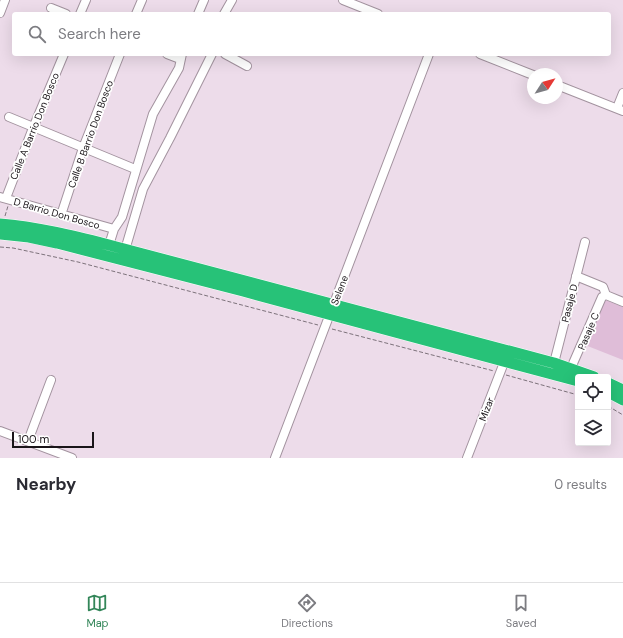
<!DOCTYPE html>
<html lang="en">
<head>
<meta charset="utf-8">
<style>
	body { margin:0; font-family:"DM Sans",sans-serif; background:#f2f2f3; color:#2b2b33 }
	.controls { position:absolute; right:12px; bottom:12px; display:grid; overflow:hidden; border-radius:4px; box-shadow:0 4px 16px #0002 }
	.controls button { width:36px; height:36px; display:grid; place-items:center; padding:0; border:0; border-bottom:1px solid #e1e1e2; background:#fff; color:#2b2b33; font:20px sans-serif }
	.compass { position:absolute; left:527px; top:68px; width:36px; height:36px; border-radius:50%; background:#fff; box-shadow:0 4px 16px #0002; rotate:54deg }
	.scale { position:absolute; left:12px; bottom:10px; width:82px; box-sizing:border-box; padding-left:4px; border:2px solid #1a1519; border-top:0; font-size:11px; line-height:14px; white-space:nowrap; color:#1a1519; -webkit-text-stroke:3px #fff; paint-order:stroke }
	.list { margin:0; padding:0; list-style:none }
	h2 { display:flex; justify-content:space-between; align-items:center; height:52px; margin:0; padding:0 16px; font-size:17px }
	h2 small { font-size:13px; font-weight:400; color:#7c7c81 }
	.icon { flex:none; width:22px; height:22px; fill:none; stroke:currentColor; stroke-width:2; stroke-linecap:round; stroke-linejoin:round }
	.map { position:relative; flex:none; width:623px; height:458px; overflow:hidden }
	.search { position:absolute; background:#fff; box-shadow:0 4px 16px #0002; left:12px; right:12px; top:12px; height:44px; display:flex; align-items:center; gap:10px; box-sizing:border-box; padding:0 14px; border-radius:4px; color:#7c7c81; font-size:15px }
	.sheet { height:124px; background:#fff }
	nav { display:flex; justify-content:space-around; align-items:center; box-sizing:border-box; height:56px; border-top:1px solid #e1e1e2; background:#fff; font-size:11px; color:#7c7c81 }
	nav a { display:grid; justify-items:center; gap:2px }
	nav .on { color:#338659 }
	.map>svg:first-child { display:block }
	.green { fill:#dfbdd8 }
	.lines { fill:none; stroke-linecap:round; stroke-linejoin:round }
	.minor-casing { stroke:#a3939f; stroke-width:10 }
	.highway-casing { stroke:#fff; stroke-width:12 }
	.path { stroke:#7d727b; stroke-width:1; stroke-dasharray:4 2; stroke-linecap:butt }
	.minor { stroke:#fff; stroke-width:8 }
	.highway { stroke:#27c278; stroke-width:11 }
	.labels { text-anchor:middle; stroke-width:3.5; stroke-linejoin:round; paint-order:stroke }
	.street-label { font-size:10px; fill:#1a1519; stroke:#fff }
</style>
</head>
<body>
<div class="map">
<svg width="623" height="458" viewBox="0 0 623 458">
	<rect width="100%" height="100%" fill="#eddcea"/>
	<path class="green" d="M603,299L623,307V360L585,345Z"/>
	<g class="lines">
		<defs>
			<path id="minor" d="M343,0L378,14
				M51,8L66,14
				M0,13L5,0
				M80,14L86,0
				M136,14L142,0
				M198,14L204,0
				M224,14L232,0
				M167,54L180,59
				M225,54L247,66
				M480,54L533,75
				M557,85L623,111
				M617,108L623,93
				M9,117L135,169
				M0,197L114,229
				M6,198L33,128L64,54
				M61,215L83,148L120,54
				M109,245L114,229L122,217L153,114L179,68L182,54
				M125,250L143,189L170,138L212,54
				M576,276L603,287L606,295L623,302
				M554,363L585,242
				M571,368L602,297L606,295
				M0,431L72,458
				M28,441L51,380
				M275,458L429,54
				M467,458L505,360"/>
			<path id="highway" d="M0,224C37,227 73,236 109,245L554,363L594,377
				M0,234L29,237L57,243L243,291L578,381
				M608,383L623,390
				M608,392L623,400"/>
		</defs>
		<use href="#minor" class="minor-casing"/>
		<use href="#highway" class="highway-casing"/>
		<path class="path" d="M5,216L8,206
			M0,247L13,248L78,262L318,325
			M332,329L494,371
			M506,375L578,395
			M608,406L623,415"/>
		<use href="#minor" class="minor"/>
		<use href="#highway" class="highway"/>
	</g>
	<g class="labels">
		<g class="street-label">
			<text transform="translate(34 126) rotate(-68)" y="4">Calle A Barrio Don Bosco</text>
			<text transform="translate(90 134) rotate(-70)" y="4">Calle B Barrio Don Bosco</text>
			<text transform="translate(57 213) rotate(16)" y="4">D Barrio Don Bosco</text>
			<text transform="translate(339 290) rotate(-69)" y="4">Selene</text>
			<text transform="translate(569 303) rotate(-76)" y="4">Pasaje D</text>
			<text transform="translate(588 331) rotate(-67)" y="4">Pasaje C</text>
			<text transform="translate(486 409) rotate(-69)" y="4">Mizar</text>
		</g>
	</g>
</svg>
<div class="controls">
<button><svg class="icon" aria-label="locate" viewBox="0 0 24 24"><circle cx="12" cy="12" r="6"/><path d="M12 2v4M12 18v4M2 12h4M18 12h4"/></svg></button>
<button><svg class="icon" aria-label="layers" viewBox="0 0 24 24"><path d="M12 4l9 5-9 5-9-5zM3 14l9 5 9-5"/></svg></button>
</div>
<svg class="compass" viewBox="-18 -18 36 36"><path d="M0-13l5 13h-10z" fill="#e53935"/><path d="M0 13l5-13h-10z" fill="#7c7c81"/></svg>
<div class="scale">100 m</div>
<div class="search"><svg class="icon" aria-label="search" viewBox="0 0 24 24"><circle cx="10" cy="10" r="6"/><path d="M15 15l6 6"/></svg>Search here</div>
</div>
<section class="sheet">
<h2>Nearby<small>0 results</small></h2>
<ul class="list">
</ul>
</section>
<nav>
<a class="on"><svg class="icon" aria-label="map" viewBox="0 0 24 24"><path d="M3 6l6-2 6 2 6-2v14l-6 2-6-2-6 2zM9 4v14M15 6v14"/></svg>Map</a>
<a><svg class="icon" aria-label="directions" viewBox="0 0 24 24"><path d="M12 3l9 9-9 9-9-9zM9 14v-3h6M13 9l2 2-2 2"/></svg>Directions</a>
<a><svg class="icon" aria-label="saved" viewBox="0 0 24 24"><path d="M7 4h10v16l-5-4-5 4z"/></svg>Saved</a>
</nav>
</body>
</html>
